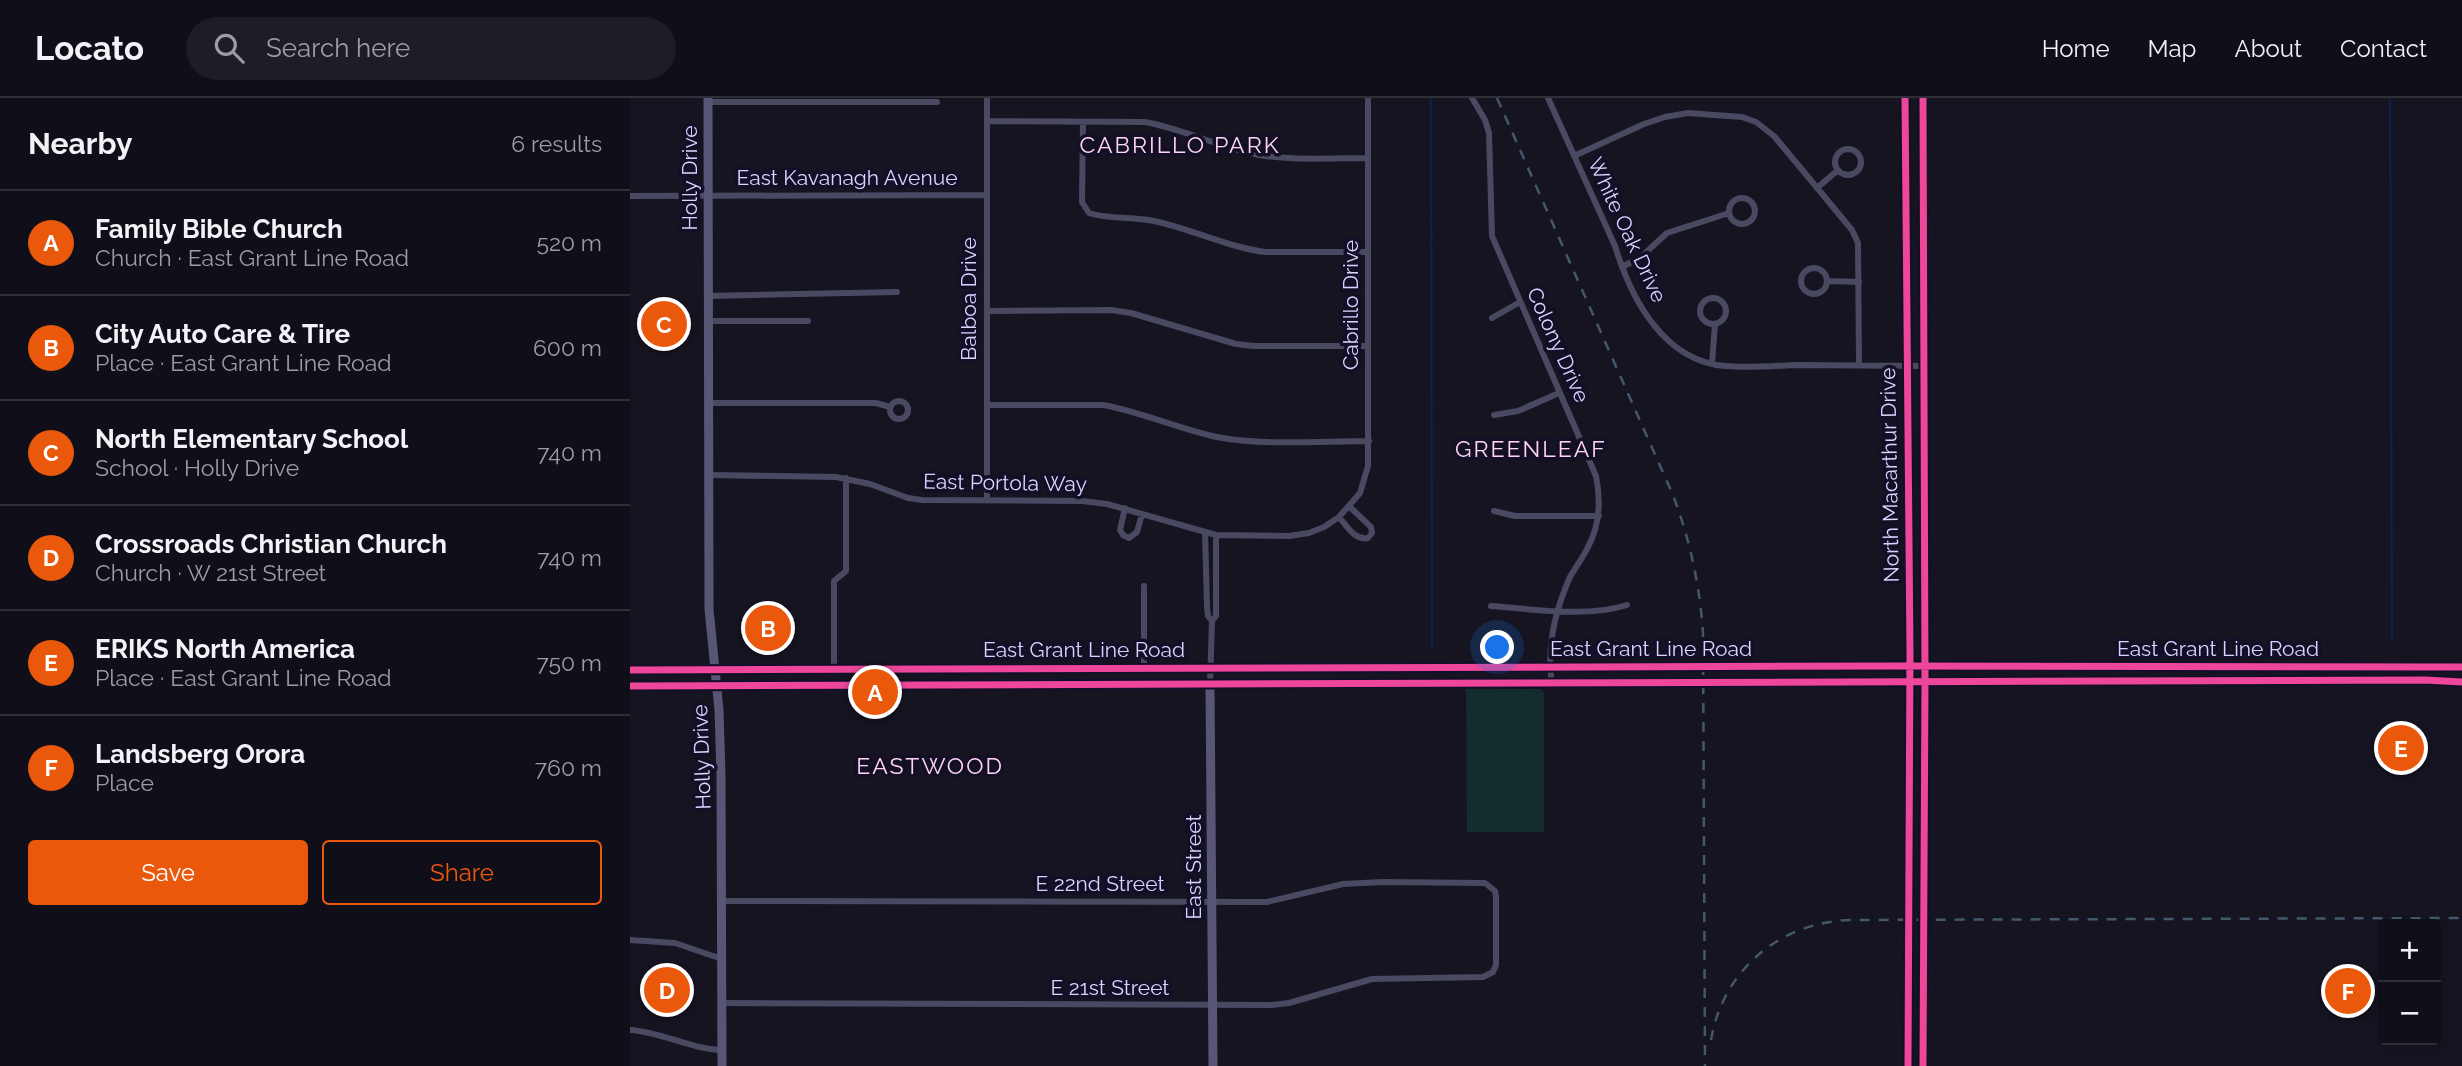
<!DOCTYPE html>
<html lang="en">
<head>
<meta charset="utf-8">
<style>
	body { margin:0; font-family:Raleway,sans-serif; background:#1e1d26; color:#f1f3f6 }
	.controls { position:absolute; right:21px; bottom:21px; display:grid; overflow:hidden; border-radius:7px; box-shadow:0 4px 10px #0003 }
	.controls button { width:63px; height:63px; display:grid; place-items:center; padding:0; border:0; border-bottom:2px solid #302f38; background:#100f19; color:#f1f3f6; font:35px sans-serif }
	.you { position:absolute; left:868px; top:550px; width:24px; height:24px; margin:-18px; border:5px solid #fff; border-radius:50%; background:#1a73e8; box-shadow:0 0 0 10px #1a73e833 }
	.badge { display:grid; place-items:center; width:46px; height:46px; border-radius:50%; background:#ea580c; color:#fff; font-size:23px; font-weight:700 }
	.pin { position:absolute; translate:-50% -50%; border:4px solid #fff; box-shadow:0 2px 7px #0006 }
	.list { margin:0; padding:0; list-style:none }
	h2 { display:flex; justify-content:space-between; align-items:center; height:91px; margin:0; padding:0 28px; font-size:30px }
	h2 small { font-size:23px; font-weight:400; color:#9c9ca2 }
	.list li { display:grid; grid-template-columns:46px 1fr auto; gap:21px; align-items:center; box-sizing:border-box; height:105px; padding:0 28px; border-top:2px solid #302f38 }
	.list b { display:block; font-size:26px; white-space:nowrap }
	.list p { margin:0; font-size:23px; white-space:nowrap; color:#9c9ca2 }
	.list em { font-size:23px; font-style:normal; color:#9c9ca2 }
	.actions { display:flex; gap:14px; padding:21px 28px }
	.actions a { flex:1; padding:16px 0; border:2px solid #ea580c; border-radius:7px; text-align:center; font-size:24px; color:#ea580c }
	.actions .main { background:#ea580c; color:#fff }
	.icon { flex:none; width:38px; height:38px; fill:none; stroke:currentColor; stroke-width:2; stroke-linecap:round; stroke-linejoin:round }
	.map { position:relative; flex:none; width:1832px; height:968px; overflow:hidden }
	header { display:flex; align-items:center; gap:42px; box-sizing:border-box; height:98px; padding:0 35px; background:#100f19; border-bottom:2px solid #302f38 }
	header strong { font-size:33px }
	nav { display:flex; gap:38px; margin-inline-start:auto; font-size:24px }
	.search { width:490px; height:63px; background:#1e1d26; display:flex; align-items:center; gap:18px; box-sizing:border-box; padding:0 24px; border-radius:38px; color:#9c9ca2; font-size:26px }
	main { display:flex }
	aside { flex:1; background:#100f19 }
	.map>svg:first-child { display:block }
	.green { fill:#132c2d }
	.lines { fill:none; stroke-linecap:round; stroke-linejoin:round }
	.stream { stroke:#0d2144; stroke-width:2.5 }
	.street { stroke:#4a4962; stroke-width:6 }
	.secondary { stroke:#575674; stroke-width:9 }
	.primary { stroke:#5e5373; stroke-width:10 }
	.rail { stroke:#43596b; stroke-width:2.5; stroke-dasharray:10 9; stroke-linecap:butt }
	.cycleway-casing { stroke:#130f26; stroke-width:11 }
	.cycleway { stroke:#ed469a; stroke-width:7 }
	.labels { text-anchor:middle; stroke-width:7; stroke-linejoin:round; paint-order:stroke }
	.street-label { font-size:21px; fill:#d9d4ff; stroke:#130f26 }
	.neighbourhood-label { font-size:23px; letter-spacing:2px; fill:#ffd6f0; stroke:#130f26 }
</style>
</head>
<body>
<header>
<strong>Locato</strong>
<div class="search"><svg class="icon" aria-label="search" viewBox="0 0 24 24"><circle cx="10" cy="10" r="6"/><path d="M15 15l6 6"/></svg>Search here</div>
<nav><a>Home</a><a>Map</a><a>About</a><a>Contact</a></nav>
</header>
<main>
<aside>
<h2>Nearby<small>6 results</small></h2>
<ul class="list">
<li><span class="badge">A</span><div><b>Family Bible Church</b><p>Church · East Grant Line Road</p></div><em>520 m</em></li>
<li><span class="badge">B</span><div><b>City Auto Care &amp; Tire</b><p>Place · East Grant Line Road</p></div><em>600 m</em></li>
<li><span class="badge">C</span><div><b>North Elementary School</b><p>School · Holly Drive</p></div><em>740 m</em></li>
<li><span class="badge">D</span><div><b>Crossroads Christian Church</b><p>Church · W 21st Street</p></div><em>740 m</em></li>
<li><span class="badge">E</span><div><b>ERIKS North America</b><p>Place · East Grant Line Road</p></div><em>750 m</em></li>
<li><span class="badge">F</span><div><b>Landsberg Orora</b><p>Place</p></div><em>760 m</em></li>
</ul>
<div class="actions"><a class="main">Save</a><a>Share</a></div>
</aside>
<div class="map">
<svg width="1832" height="968" viewBox="0 0 1832 968">
	<rect width="100%" height="100%" fill="#161421"/>
	<path class="green" d="M836,591H911L914,595V734H837Z"/>
	<g class="lines">
		<path class="stream" d="M801,0L802,552
			M1760,0L1762,543"/>
		<path class="street" d="M357,0V402
			M842,0L855,22L859,35L862,138L966,378C971,403 970,428 957,451C952,461 945,470 940,479C925,513 916,548 922,585
			M918,0L985,148C1001,200 1033,263 1095,268C1118,270 1142,268 1165,267C1208,267 1251,268 1294,268
			M78,4H307
			M357,23L515,24C554,31 590,50 629,57C665,63 702,60 738,60
			M453,24L452,104L459,115C480,122 503,118 524,123C562,131 597,149 635,154H738
			M1205 64a13 13 0 1 1 26 0a13 13 0 1 1-26 0Z
			M944,58L1014,26L1035,19L1058,15L1112,19L1126,24L1144,38L1222,132L1228,145L1229,267
			M1187,90L1208,72
			M0,98L357,97
			M1099 113a13 13 0 1 1 26 0a13 13 0 1 1-26 0Z
			M992,169L1011,159L1037,135L1099,115
			M1171 183a13 13 0 1 1 26 0a13 13 0 1 1-26 0Z
			M1197,183L1229,184
			M78,198L267,194
			M1070 213a13 13 0 1 1 26 0a13 13 0 1 1-26 0Z
			M357,213L481,212L501,215L606,246L624,248H738
			M862,220L890,204
			M78,223H178
			M1082,266L1085,226
			M260 312a9 9 0 1 1 18 0a9 9 0 1 1-18 0Z
			M78,305H246L260,309
			M357,307H473C512,314 549,331 587,339C633,348 692,343 739,343
			M864,317L888,313L929,295
			M78,377L206,379L240,386L278,400L292,402L452,403L477,406L586,437L659,438L679,435L694,429L709,419L730,395L738,368V0
			M495,410L490,432L493,437L499,440L507,434L512,416
			M864,413L885,418H969
			M709,419C717,428 725,443 738,440L742,435L741,429L720,409
			M575,434L577,509L578,518L582,523
			M861,508C902,511 957,520 997,507
			M514,569V488
			M204,571V483L216,473V380
			M580,587L582,523L586,518V437
			M91,803L637,804L713,786L752,784L855,785L865,793L866,799V867L863,874L853,879L742,881L659,905L642,907L92,905
			M0,842L45,845L92,861
			M0,932C32,934 60,951 92,952"/>
		<path class="secondary" d="M78,0L79,511L89,612L91,678L92,968
			M1275,0L1280,554L1278,968
			M580,587L583,968
			M1293,968L1295,584L1293,0"/>
		<path class="primary" d="M0,572L1262,568L1832,569
			M0,588L1795,582L1832,584"/>
		<path class="rail" d="M867,0L1043,397C1060,442 1070,488 1073,536L1075,968
			M1081,942C1093,872 1149,825 1219,822L1832,820"/>
		<defs>
			<path id="cycleway" d="M1275,0L1280,554L1278,968
				M0,572L1262,568L1832,569
				M0,588L1795,582L1832,584
				M1293,968L1295,584L1293,0"/>
		</defs>
		<use href="#cycleway" class="cycleway-casing"/>
		<use href="#cycleway" class="cycleway"/>
	</g>
	<g class="labels">
		<g class="street-label">
			<text transform="translate(60 80) rotate(-90)" y="7">Holly Drive</text>
			<text x="217" y="87">East Kavanagh Avenue</text>
			<text transform="translate(997 132) rotate(65)" y="7">White Oak Drive</text>
			<text transform="translate(339 201) rotate(-90)" y="7">Balboa Drive</text>
			<text transform="translate(721 207) rotate(-90)" y="7">Cabrillo Drive</text>
			<text transform="translate(928 247) rotate(66)" y="7">Colony Drive</text>
			<text transform="translate(1260 377) rotate(-91)" y="7">North Macarthur Drive</text>
			<text transform="translate(375 385) rotate(1)" y="7">East Portola Way</text>
			<text x="1021" y="558">East Grant Line Road</text>
			<text x="1588" y="558">East Grant Line Road</text>
			<text x="454" y="559">East Grant Line Road</text>
			<text transform="translate(72 659) rotate(-92)" y="7">Holly Drive</text>
			<text transform="translate(564 769) rotate(-90)" y="7">East Street</text>
			<text x="470" y="793">E 22nd Street</text>
			<text x="480" y="897">E 21st Street</text>
		</g>
		<g class="neighbourhood-label">
			<text x="550" y="55">CABRILLO PARK</text>
			<text x="901" y="359">GREENLEAF</text>
			<text x="300" y="676">EASTWOOD</text>
		</g>
	</g>
</svg>
<div class="controls">
<button>+</button>
<button>−</button>
</div>
<div class="you"></div>
<div class="pin badge" style="left:245px;top:594px">A</div>
<div class="pin badge" style="left:138px;top:530px">B</div>
<div class="pin badge" style="left:34px;top:226px">C</div>
<div class="pin badge" style="left:37px;top:892px">D</div>
<div class="pin badge" style="left:1771px;top:650px">E</div>
<div class="pin badge" style="left:1718px;top:893px">F</div>
</div>
</main>
</body>
</html>
